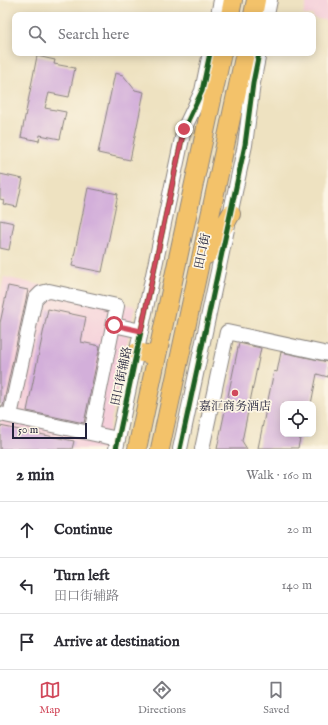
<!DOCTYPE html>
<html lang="en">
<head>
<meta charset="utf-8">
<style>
	body { margin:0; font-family:"IM FELL English","Noto Serif SC",serif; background:#f2f2f3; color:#2b2b33 }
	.controls { position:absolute; right:12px; bottom:12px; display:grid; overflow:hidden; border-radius:8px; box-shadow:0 2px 10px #0003 }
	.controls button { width:36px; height:36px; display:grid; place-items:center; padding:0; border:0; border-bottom:1px solid #e1e1e2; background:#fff; color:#2b2b33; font:20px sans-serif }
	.scale { position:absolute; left:12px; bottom:10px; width:75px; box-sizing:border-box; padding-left:4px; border:2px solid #22223b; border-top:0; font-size:11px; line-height:14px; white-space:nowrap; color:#22223b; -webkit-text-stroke:3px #fcf5e5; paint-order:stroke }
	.stop { position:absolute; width:12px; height:12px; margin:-9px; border:3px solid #d1495b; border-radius:50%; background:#fff }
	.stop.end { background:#d1495b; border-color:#fff; box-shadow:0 1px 4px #0008 }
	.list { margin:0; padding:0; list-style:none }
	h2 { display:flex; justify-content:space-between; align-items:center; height:52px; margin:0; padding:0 16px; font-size:17px }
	h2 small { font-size:13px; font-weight:400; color:#7c7c81 }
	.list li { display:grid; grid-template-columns:26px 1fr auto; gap:12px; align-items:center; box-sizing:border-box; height:56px; padding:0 16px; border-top:1px solid #e1e1e2 }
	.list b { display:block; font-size:15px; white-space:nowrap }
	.list p { margin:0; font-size:13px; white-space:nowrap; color:#7c7c81 }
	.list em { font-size:13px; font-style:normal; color:#7c7c81 }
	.icon { flex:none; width:22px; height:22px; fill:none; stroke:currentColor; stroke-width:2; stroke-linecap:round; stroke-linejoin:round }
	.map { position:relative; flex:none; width:328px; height:449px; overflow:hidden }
	.search { position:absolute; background:#fff; box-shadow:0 2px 10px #0003; left:12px; right:12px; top:12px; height:44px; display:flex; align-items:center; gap:10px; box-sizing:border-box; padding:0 14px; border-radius:8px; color:#7c7c81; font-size:15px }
	.sheet { height:220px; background:#fff }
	nav { display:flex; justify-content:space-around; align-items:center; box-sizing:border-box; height:56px; border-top:1px solid #e1e1e2; background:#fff; font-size:11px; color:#7c7c81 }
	nav a { display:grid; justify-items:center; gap:2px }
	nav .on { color:#d1495b }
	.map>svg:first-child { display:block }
	.built { fill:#f5cfda }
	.building { fill:#d3afda }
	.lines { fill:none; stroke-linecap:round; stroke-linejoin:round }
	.minor-casing { stroke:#88827e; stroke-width:16 }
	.major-casing { stroke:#88827e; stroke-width:20 }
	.minor { stroke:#fff; stroke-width:14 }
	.major { stroke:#f3c26a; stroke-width:18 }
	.cycleway-casing { stroke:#fcf5e5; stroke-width:8 }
	.cycleway { stroke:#1b5e20; stroke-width:5 }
	.route { stroke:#d1495b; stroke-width:5 }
	.poi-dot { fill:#d1495b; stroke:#fcf5e5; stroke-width:1.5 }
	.labels { text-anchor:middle; stroke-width:3.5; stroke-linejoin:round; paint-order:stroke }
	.street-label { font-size:12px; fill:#22223b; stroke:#fcf5e5 }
	.poi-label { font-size:12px; fill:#22223b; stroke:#fcf5e5 }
</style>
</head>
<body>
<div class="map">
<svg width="328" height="449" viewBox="0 0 328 449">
	<rect width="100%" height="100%" fill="#fcf5e5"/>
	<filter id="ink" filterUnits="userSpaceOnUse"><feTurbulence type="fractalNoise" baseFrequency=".025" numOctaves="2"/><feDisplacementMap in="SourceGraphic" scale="8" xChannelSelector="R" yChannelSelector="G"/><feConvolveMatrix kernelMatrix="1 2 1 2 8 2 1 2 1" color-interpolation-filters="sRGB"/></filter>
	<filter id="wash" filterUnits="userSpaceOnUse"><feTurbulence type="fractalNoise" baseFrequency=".012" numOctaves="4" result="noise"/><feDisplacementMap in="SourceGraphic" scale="16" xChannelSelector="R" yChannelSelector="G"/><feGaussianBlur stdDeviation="0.9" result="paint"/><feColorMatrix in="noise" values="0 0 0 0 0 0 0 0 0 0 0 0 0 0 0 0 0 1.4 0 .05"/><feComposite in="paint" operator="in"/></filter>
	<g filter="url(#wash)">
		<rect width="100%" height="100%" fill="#eee2c1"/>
		<path class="built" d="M307,0H328V21L313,18V15H303Z
			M4,277L135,306L105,449H0V296Z"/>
		<g id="blocks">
			<path class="building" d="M37,56L55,60L54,64L75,68L69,97L49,93L45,108L66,112L60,139L40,135L39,141L21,137Z
				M115,73L123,75L135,90L144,92L130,160L98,153Z
				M0,174L23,179L17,207L3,204L4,200L0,199Z
				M88,188L118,194L102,272L72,266Z
				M0,220L14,223L9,250L0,248Z
				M8,286L28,290L3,406H0V323Z
				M48,309L86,317L81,342L100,346L84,423L27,411Z
				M239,343L261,348L242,441L247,449H217Z
				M281,352L328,362V377L317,374L311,404H283V434H301L298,448H258L274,371L277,372Z
				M0,426L74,441L72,449H0Z"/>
		</g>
	</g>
	<g filter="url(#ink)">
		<use href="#blocks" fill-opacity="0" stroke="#88827e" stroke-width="1"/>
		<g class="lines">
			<defs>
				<path id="minor" d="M218,15L221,0
					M267,15L270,0
					M114,325L141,331
					M0,414L118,439
					M10,416L35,299L41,293L49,291L117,306L91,433
					M116,449L184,129L202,91L210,53
					M180,449L245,145L253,83L259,53
					M202,449L227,332L328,354"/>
				<path id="major" d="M230,15L233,0
					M253,15L256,0
					M207,255L231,214
					M137,352L157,356
					M137,449L222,53
					M160,449L245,53"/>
			</defs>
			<use href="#minor" class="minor-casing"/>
			<use href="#major" class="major-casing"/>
			<use href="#minor" class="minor"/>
			<use href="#major" class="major"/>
			<defs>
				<path id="cycleway" d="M116,449L184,129L202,91L210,53
					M180,449L245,145L253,83L259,53"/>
			</defs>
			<use href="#cycleway" class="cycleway-casing"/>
			<use href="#cycleway" class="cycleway"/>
		</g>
	</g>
	<g class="lines" filter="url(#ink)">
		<path class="route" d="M114,325L141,331L184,129"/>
	</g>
	<circle class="poi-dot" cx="235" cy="393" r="4"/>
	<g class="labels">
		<g class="street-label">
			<text transform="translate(202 251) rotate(-78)" y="4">田口街</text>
			<text transform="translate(121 376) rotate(-78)" y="4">田口街辅路</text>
		</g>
		<g class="poi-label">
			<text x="235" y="410">嘉汇商务酒店</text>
		</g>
	</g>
</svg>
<div class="controls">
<button><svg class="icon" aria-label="locate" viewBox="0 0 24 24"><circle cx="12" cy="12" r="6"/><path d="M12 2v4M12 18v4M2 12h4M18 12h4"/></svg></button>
</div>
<div class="scale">50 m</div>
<div class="stop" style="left:114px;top:325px"></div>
<div class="stop end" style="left:184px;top:129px"></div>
<div class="search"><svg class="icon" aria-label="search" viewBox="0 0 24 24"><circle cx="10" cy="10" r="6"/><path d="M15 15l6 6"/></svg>Search here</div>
</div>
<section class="sheet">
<h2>2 min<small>Walk · 160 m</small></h2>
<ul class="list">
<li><svg class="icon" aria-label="ahead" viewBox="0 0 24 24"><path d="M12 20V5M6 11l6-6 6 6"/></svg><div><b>Continue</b></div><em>20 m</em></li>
<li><svg class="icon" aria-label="left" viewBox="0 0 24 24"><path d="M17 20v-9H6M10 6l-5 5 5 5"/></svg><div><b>Turn left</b><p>田口街辅路</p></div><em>140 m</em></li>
<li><svg class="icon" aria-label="arrive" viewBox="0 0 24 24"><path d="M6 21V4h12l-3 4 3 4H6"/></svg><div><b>Arrive at destination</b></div></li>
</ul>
</section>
<nav>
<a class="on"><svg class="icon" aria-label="map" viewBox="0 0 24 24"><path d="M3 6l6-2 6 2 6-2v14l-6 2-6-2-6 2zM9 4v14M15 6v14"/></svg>Map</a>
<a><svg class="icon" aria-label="directions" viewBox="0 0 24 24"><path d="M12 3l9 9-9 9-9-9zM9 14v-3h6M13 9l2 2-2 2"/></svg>Directions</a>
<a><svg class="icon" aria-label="saved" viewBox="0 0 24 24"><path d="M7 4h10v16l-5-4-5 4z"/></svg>Saved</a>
</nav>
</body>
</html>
